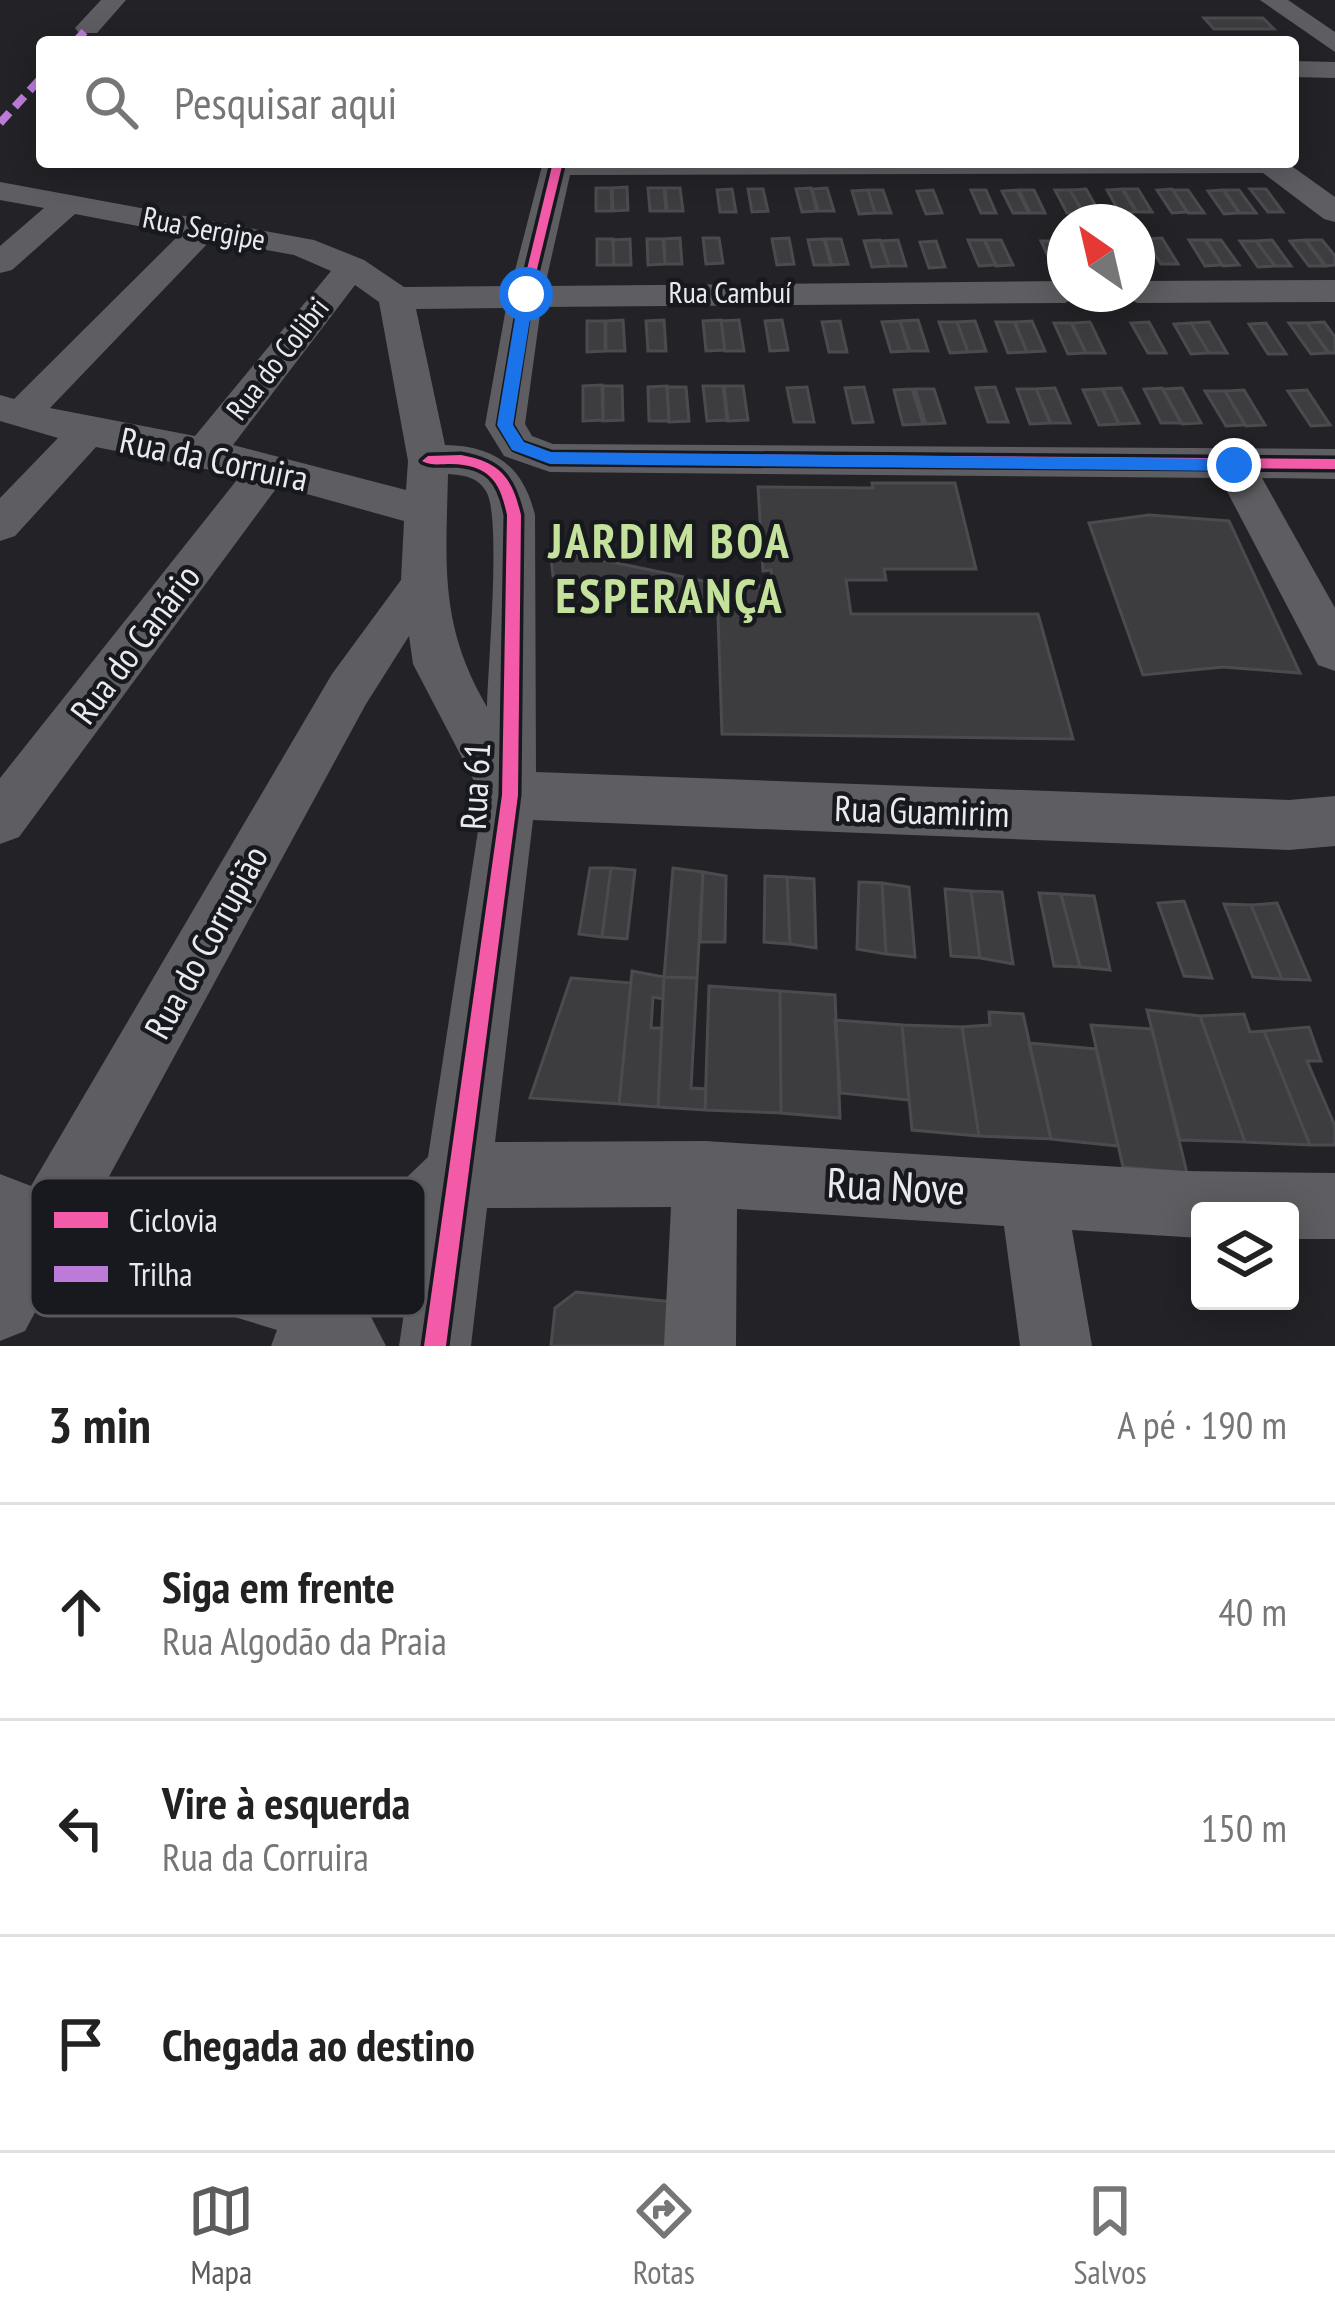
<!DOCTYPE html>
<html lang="pt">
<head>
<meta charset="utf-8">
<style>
	body { margin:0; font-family:"PT Sans Narrow",sans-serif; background:#f2f2f2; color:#222 }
	.controls { position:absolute; right:36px; bottom:36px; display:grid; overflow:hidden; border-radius:12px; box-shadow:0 6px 30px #0003 }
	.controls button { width:108px; height:108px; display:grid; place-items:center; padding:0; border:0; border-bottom:3px solid #e0e0e0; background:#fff; color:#222; font:60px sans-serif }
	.compass { position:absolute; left:1047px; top:204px; width:108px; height:108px; border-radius:50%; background:#fff; box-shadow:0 6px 30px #0003; rotate:326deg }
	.stop { position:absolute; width:36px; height:36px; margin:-27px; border:9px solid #1a73e8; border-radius:50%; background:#fff }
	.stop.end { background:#1a73e8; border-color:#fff; box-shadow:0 3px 12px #0008 }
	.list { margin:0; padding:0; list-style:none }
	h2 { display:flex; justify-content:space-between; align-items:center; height:156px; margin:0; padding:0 48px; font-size:51px }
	h2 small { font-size:39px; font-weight:400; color:#767676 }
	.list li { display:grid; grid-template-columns:78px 1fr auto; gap:36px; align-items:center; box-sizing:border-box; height:216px; padding:0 48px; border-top:3px solid #e0e0e0 }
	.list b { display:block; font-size:45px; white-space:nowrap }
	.list p { margin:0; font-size:39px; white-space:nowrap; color:#767676 }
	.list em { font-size:39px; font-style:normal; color:#767676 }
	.icon { flex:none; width:66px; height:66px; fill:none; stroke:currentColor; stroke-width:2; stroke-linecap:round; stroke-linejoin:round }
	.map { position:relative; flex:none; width:1335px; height:1346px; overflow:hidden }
	.search { position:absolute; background:#fff; box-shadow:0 6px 30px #0003; left:36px; right:36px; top:36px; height:132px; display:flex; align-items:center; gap:30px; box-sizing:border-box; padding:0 42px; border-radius:12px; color:#767676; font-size:45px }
	.sheet { height:804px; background:#fff }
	nav { display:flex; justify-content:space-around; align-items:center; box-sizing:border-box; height:168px; border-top:3px solid #e0e0e0; background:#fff; font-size:33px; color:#767676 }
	nav a { display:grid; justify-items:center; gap:6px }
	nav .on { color:#5c5c5f }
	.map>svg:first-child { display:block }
	.building { fill:#3d3d40; stroke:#4a4b4e; stroke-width:3 }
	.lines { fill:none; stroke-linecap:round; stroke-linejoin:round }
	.minor { fill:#5e5e62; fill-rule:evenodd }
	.quiet { stroke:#bd7bd9; stroke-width:8; stroke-dasharray:14 8; stroke-linecap:butt }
	.cycleway-casing { stroke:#17191f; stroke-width:7 }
	.cycleway { fill:#f35aa7; fill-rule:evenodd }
	.route { fill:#1a73e8 }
	.labels { text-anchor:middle; stroke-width:9; stroke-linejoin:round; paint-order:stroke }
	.far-street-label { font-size:30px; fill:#e9eaef; stroke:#17191f }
	.street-label { font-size:36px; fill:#e9eaef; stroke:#17191f }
	.near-street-label { font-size:42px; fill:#e9eaef; stroke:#17191f }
	.district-label { font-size:48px; font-weight:bold; letter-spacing:3px; fill:#c4e29b; stroke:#17191f }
	.key { fill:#17191f; stroke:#56585d; stroke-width:3 }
	.key-label { font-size:33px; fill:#e9eaef }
</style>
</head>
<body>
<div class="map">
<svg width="1335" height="1346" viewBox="0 0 1335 1346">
	<rect width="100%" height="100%" fill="#232327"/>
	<path class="building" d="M1204,18H1263L1274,29H1214Z
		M627,187L628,210L613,211L612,188Z
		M596,188H611L612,211H596Z
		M648,188H664L666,211H650Z
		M665,188H680L683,211H667Z
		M811,188L817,211L802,212L796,189Z
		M827,188L834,211H818L812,189Z
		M732,189L736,212H720L717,190Z
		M748,189H763L768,211L752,212Z
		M1086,189L1099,212H1083L1070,190Z
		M1122,189L1136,212L1120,213L1107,190Z
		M1123,189H1138L1152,212H1137Z
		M1172,189L1187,212L1172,213L1157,190Z
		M1250,189H1266L1283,212H1268Z
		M868,190H883L891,213H875Z
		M868,190L875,213L859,214L852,191Z
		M933,190L942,213L926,214L917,191Z
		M971,190H986L996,213H981Z
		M1017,190L1029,213H1013L1002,191Z
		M1019,190H1034L1045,213H1030Z
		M1055,190H1070L1083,213H1067Z
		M1173,190H1188L1204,213H1188Z
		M1223,190L1239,213L1224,214L1208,191Z
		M1224,190H1239L1256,213H1240Z
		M680,238L682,264H665L664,239Z
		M703,238H719L723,263L706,264Z
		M789,238L794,264L777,265L772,239Z
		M1162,238L1178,264H1161L1145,239Z
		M597,239H613L614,265H597Z
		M630,239L631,265H614L613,240Z
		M647,239H663L665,264L648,265Z
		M824,239L831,265H814L808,240Z
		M825,239H841L848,264L832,265Z
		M880,240L889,266L872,267L864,241Z
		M898,240L906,266H889L881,241Z
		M968,240H984L996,265L979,266Z
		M985,240H1001L1013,265L996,266Z
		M1189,240H1205L1222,265L1205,266Z
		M1206,240H1221L1239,265L1223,266Z
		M1272,240L1291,266H1275L1256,241Z
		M1305,240L1325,266H1309L1290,241Z
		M1306,240H1322L1335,256V265L1326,266Z
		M936,241L945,267L929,268L920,242Z
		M1041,241H1057L1065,267H1053Z
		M1240,241H1256L1275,266L1258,267Z
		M623,320L625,351H606V321Z
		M664,320L666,351H648L646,321Z
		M721,320L725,350L706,351L703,321Z
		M739,320L744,351H725L721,321Z
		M782,320L788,350L770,351L765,321Z
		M918,320L928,351H910L900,321Z
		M587,321H605V351L587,352Z
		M840,321L847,352H829L822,322Z
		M900,321L909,351L891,352L882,322Z
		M975,321L986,351L968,352L957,322Z
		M1032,321L1045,351L1027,352L1015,322Z
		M939,322H957L968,352L950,353Z
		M996,322H1014L1027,352L1008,353Z
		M1090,322L1105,353H1086L1072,323Z
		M1149,322L1166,353H1148L1131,323Z
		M1209,322L1227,353H1209L1191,323Z
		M1324,322L1335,337V353H1329L1307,323Z
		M1054,323H1071L1086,353L1068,354Z
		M1191,323L1209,353L1191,354L1174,324Z
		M1266,323L1286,354H1268L1249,324Z
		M1289,323H1307L1328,353L1311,354Z
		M602,385L603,420L583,421V386Z
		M603,386H622L623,420L603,421Z
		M667,386L669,421H649L648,387Z
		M703,386H723L727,420L707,421Z
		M724,386H743L748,420L728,421Z
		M667,387H686L689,421L669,422Z
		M807,387L814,422H794L787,388Z
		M864,387L873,422L853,423L845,388Z
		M995,387L1008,422H988L976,388Z
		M1055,388L1070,423H1051L1036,389Z
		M1121,388L1139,423L1119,424L1103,389Z
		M1162,388L1181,423H1161L1144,389Z
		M1182,388L1201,423L1182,424L1163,389Z
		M912,389L923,424L903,425L894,390Z
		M915,389H934L945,423L926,424Z
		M1017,389H1036L1050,423L1030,424Z
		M1102,389L1119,424L1099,425L1083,390Z
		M1244,390L1265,425L1246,426L1225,391Z
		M1307,390L1330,425L1311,426L1288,391Z
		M1205,391H1225L1245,425L1226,426Z
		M872,483H955L976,569H884L886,580H846L851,614H1038L1073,739L722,734L717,586H773L771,570L763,571L758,487L873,488Z
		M1149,515L1229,521L1300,673L1223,667L1143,675L1089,523Z
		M550,549L727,586L728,598H696L694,612L553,576Z
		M590,868H611L602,937L579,934Z
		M611,868L635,870L627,939L602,937Z
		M673,868L703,872L697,978L664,977Z
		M703,872L726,876L725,942H700Z
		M765,876L787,877L790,944L764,942Z
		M787,877L814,879L816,948L790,944Z
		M859,882L882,883L886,954L857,949Z
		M882,883L909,887L915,957L886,954Z
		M945,889L971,891L980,958L951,956Z
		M971,891L1002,892L1013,964L980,958Z
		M1039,893L1061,894L1080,967L1054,966Z
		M1061,894L1094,896L1110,970L1080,967Z
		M1184,901L1212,978L1184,976L1158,903Z
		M1277,903L1310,980L1282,979L1251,905Z
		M1224,904L1251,905L1282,979L1253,977Z
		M632,971L664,977L663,999L653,997L651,1028H662L658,1107L619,1104Z
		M664,977L697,978L691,1088L706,1089L705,1110L658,1107Z
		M571,978L631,983L619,1104L530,1098Z
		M709,986L780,991L781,1113L705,1110Z
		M780,991L835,995L840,1118L781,1113Z
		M1147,1010L1200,1016L1245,1142L1180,1140Z
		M989,1012L1023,1014L1051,1139L979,1136L962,1027L990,1025Z
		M1244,1014L1250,1032L1264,1031L1310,1145L1245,1142L1200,1016Z
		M835,1020L902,1025L909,1100L840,1093Z
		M902,1025L962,1027L979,1136L912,1130Z
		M1091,1025L1152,1029L1187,1173L1123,1167Z
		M1309,1027L1321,1061H1307L1335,1126V1145H1310L1264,1031Z
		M1029,1043L1096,1049L1118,1146L1051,1139Z
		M576,1292L673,1302L683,1346H551L555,1308Z"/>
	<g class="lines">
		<path class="minor" d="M101,0H126L97,33H79L75,28Z
			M1260,0H1288L1335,32V52Z
			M1293,61L1335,62V78L1293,77Z
			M543,162H1286L1335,197V222L1324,219L1263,173L570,175L545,286L1065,281V294H1081L1065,303L541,307L525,424L532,436L553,444L1335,449V479L1262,478L1335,608V671L1318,665L1220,478L550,472L504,456L485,425L506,308L416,309L445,445C495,446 523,466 535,515L536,772L1289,800L1335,796V846L1289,850L533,820L495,1142L705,1141L1186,1171L1335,1173V1239H1290V1211H1200V1238L1072,1230L1092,1346H1020L1004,1226L737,1209L736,1346H664L671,1207L487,1208L471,1346H399L411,1267L368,1311L386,1346H271L277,1330L61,1264L25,1331L0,1341V1174L31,1186L332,674L401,580L404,521L278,486L19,837L0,844V778L240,476L96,447L15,536L0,541V498L58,438L0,421V395L14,399L180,234L75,214L12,270L0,273V246L44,208L0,200V182L314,240L364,260L404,287L511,286ZM211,240L294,255L331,271L195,436L50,408ZM355,285L379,302L408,461L406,490L233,445ZM448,474C464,475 479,477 487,493C501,522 488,666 487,707C439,625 446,565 448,474ZM409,636L413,664L483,798L428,1157L310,1270L93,1206L366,704Z
			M1335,280V302L1137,303L1121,294H1137V281Z"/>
		<path class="quiet" d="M75,42L88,28
			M0,123L42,77"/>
		<defs>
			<path id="cycleway" d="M553,162H563L531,294L511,425L522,443L551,453L1335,459V469L550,463L514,449L499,425L521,294Z
				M461,455C500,462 512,477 521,515L518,795L446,1346H424L502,795L507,515C500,481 489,465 451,464C439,464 432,466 422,461L428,456Z"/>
		</defs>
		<use href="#cycleway" class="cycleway-casing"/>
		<use href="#cycleway" class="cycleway"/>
	</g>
	<path class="route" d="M526,290L534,294L513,425L524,442L551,452L1234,459L1242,465L1234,471L550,464L512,450L497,425L519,294Z"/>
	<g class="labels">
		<g class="far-street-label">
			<text transform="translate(204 229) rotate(11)" y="10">Rua Sergipe</text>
			<text x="730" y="303">Rua Cambuí</text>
			<text transform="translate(278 359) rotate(-52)" y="10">Rua do Colibri</text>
		</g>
		<g class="street-label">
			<text transform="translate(214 459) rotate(12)" y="13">Rua da Corruira</text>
			<text transform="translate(135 644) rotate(-53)" y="13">Rua do Canário</text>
			<text transform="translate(475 786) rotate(-87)" y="13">Rua 61</text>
			<text transform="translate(922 811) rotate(2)" y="13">Rua Guamirim</text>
			<text transform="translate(206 942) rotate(-61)" y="13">Rua do Corrupião</text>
		</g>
		<g class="near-street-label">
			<text transform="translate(896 1186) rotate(3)" y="15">Rua Nove</text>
		</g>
		<g class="district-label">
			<text x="670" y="558">JARDIM BOA<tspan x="670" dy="55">ESPERANÇA</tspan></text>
		</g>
	</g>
	<rect x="30" y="1178" width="396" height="138" rx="18" class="key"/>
	<rect x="54" y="1212" width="54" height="16" fill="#f35aa7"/>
	<rect x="54" y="1266" width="54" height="16" fill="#bd7bd9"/>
	<g class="key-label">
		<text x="129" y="1232">Ciclovia</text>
		<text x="129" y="1286">Trilha</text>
	</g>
</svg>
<div class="controls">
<button><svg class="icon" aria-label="layers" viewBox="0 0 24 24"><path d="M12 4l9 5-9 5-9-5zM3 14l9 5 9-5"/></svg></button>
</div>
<svg class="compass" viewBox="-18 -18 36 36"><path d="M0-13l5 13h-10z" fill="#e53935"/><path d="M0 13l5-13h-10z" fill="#767676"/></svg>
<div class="stop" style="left:526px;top:294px"></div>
<div class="stop end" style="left:1234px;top:465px"></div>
<div class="search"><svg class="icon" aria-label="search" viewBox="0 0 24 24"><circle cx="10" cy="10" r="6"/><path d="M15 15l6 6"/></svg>Pesquisar aqui</div>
</div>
<section class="sheet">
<h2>3 min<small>A pé · 190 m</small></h2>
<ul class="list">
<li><svg class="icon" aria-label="ahead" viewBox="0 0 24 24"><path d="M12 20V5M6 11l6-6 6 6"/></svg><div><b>Siga em frente</b><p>Rua Algodão da Praia</p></div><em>40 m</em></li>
<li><svg class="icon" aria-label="left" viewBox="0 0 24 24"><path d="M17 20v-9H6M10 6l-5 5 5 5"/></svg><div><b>Vire à esquerda</b><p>Rua da Corruira</p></div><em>150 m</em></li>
<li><svg class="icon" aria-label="arrive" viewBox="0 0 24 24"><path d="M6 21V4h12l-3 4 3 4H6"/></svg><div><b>Chegada ao destino</b></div></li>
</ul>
</section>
<nav>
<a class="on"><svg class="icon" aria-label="map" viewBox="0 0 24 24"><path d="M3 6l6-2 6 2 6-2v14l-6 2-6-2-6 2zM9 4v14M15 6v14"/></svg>Mapa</a>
<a><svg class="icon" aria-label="directions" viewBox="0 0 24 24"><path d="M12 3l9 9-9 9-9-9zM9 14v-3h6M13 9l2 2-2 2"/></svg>Rotas</a>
<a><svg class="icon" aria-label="saved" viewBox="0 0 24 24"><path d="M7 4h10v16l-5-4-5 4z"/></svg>Salvos</a>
</nav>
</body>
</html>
